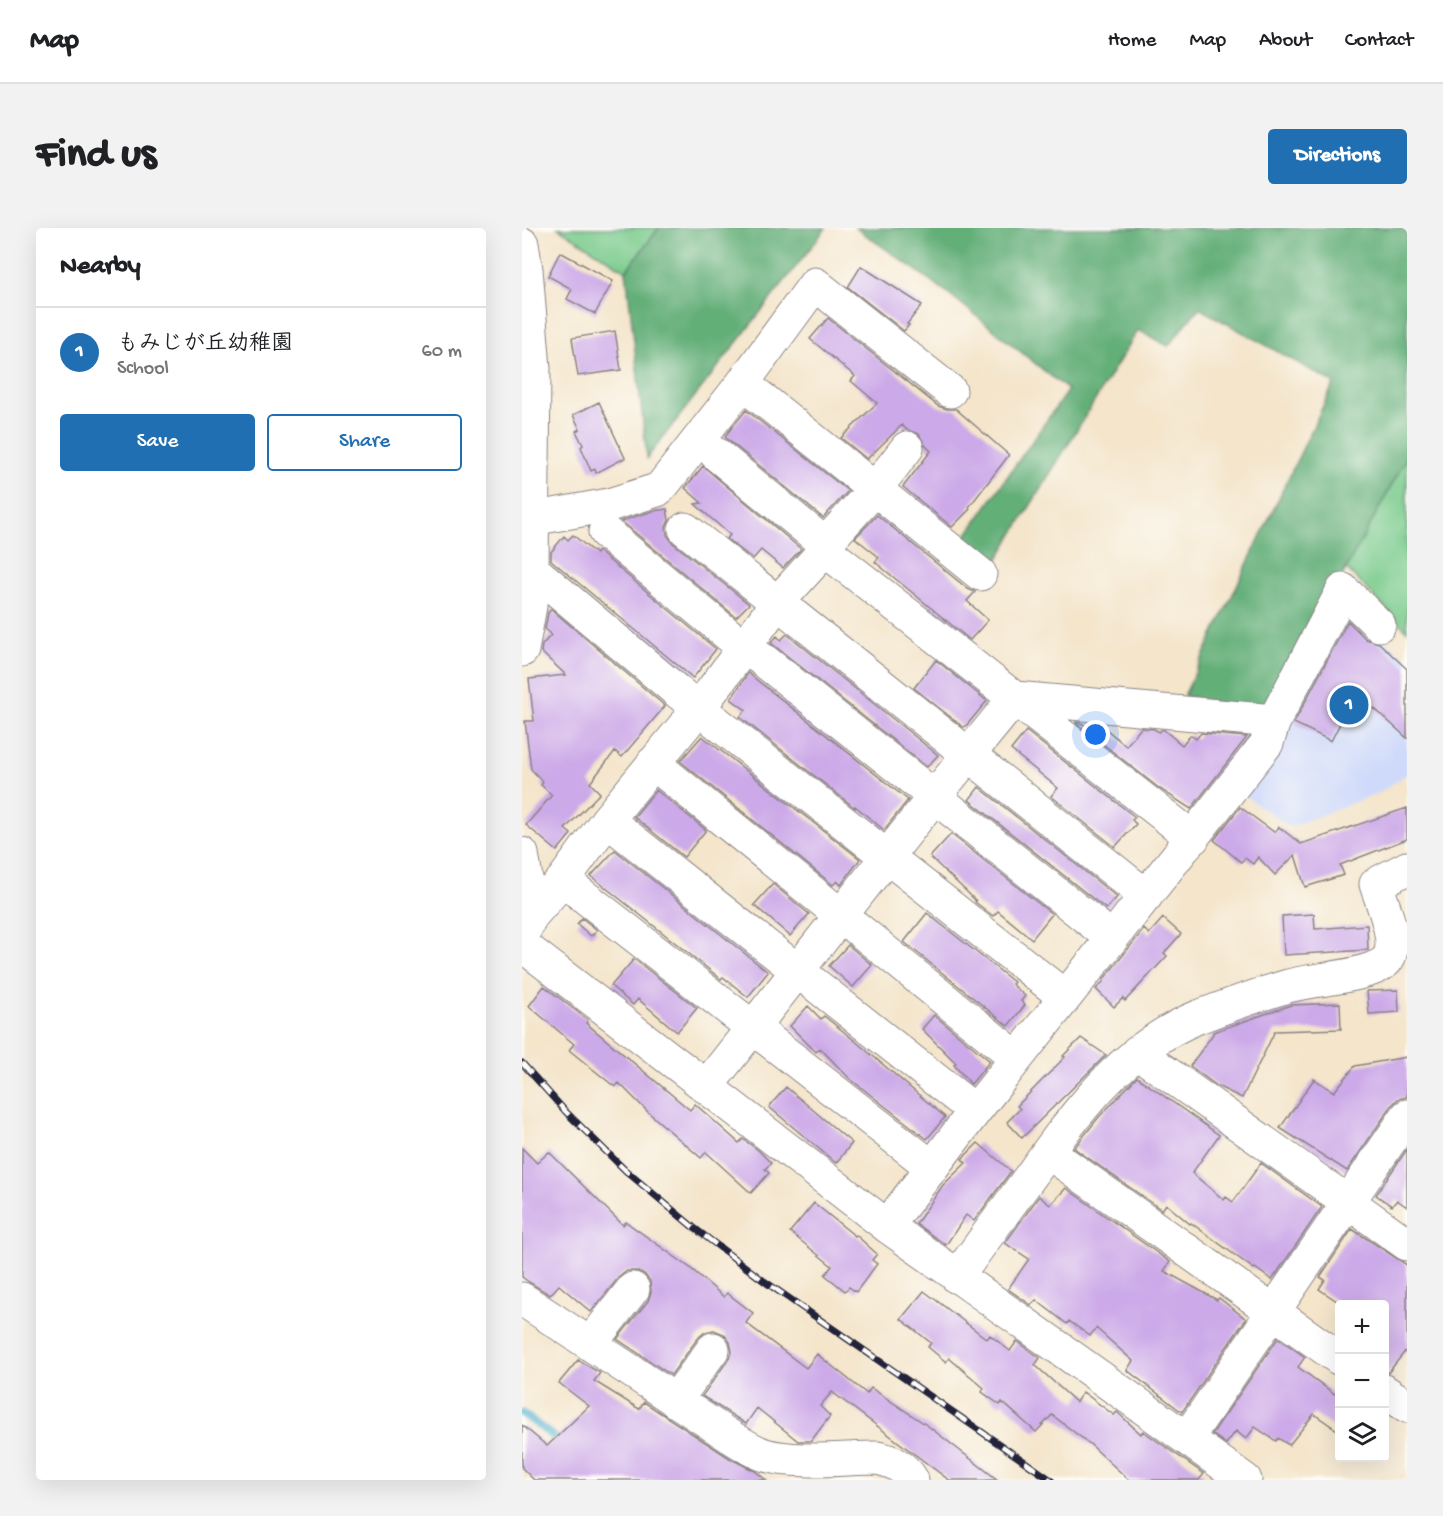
<!DOCTYPE html>
<html lang="en">
<head>
<meta charset="utf-8">
<style>
	body { margin:0; font-family:"Gochi Hand","Klee One",sans-serif; background:#f2f2f2; color:#202124 }
	.controls { position:absolute; right:18px; bottom:18px; display:grid; overflow:hidden; border-radius:6px; box-shadow:0 6px 24px #0002 }
	.controls button { width:54px; height:54px; display:grid; place-items:center; padding:0; border:0; border-bottom:2px solid #e0e0e0; background:#fff; color:#202124; font:30px sans-serif }
	.you { position:absolute; left:574px; top:507px; width:21px; height:21px; margin:-15px; border:4px solid #fff; border-radius:50%; background:#1a73e8; box-shadow:0 0 0 9px #1a73e833 }
	.badge { display:grid; place-items:center; width:39px; height:39px; border-radius:50%; background:#1f6fb2; color:#fff; font-size:20px; font-weight:700 }
	.pin { position:absolute; translate:-50% -50%; border:3px solid #fff; box-shadow:0 2px 6px #0006 }
	.list { margin:0; padding:0; list-style:none }
	h2 { display:flex; justify-content:space-between; align-items:center; height:78px; margin:0; padding:0 24px; font-size:26px }
	h2 small { font-size:20px; font-weight:400; color:#757577 }
	.list li { display:grid; grid-template-columns:39px 1fr auto; gap:18px; align-items:center; box-sizing:border-box; height:90px; padding:0 24px; border-top:2px solid #e0e0e0 }
	.list b { display:block; font-size:22px; white-space:nowrap }
	.list p { margin:0; font-size:20px; white-space:nowrap; color:#757577 }
	.list em { font-size:20px; font-style:normal; color:#757577 }
	.actions { display:flex; gap:12px; padding:18px 24px }
	.actions a { flex:1; padding:14px 0; border:2px solid #1f6fb2; border-radius:6px; text-align:center; font-size:21px; color:#1f6fb2 }
	.actions .main { background:#1f6fb2; color:#fff }
	.icon { flex:none; width:33px; height:33px; fill:none; stroke:currentColor; stroke-width:2; stroke-linecap:round; stroke-linejoin:round }
	.map { position:relative; flex:none; width:885px; height:1252px; overflow:hidden; border-radius:6px }
	header { display:flex; align-items:center; gap:36px; box-sizing:border-box; height:84px; padding:0 30px; background:#fff; border-bottom:2px solid #e0e0e0 }
	header strong { font-size:28px }
	nav { display:flex; gap:33px; margin-inline-start:auto; font-size:21px }
	.intro { display:flex; align-items:center; justify-content:space-between; box-sizing:border-box; height:144px; padding:0 36px }
	h1 { margin:0; font-size:42px }
	.button { padding:15px 27px; border-radius:6px; background:#1f6fb2; color:#fff; font-size:21px; font-weight:700 }
	main { display:flex; gap:36px; padding:0 36px }
	aside { flex:1; background:#fff; border-radius:6px; box-shadow:0 6px 24px #0002 }
	.map>svg:first-child { display:block }
	.built { fill:#cfdafa }
	.green { fill:#7acb8d; stroke:#4e7664; stroke-width:1.5 }
	.forest { fill:#63af78; stroke:#42685a; stroke-width:1.5 }
	.lines { fill:none; stroke-linecap:round; stroke-linejoin:round }
	.stream { stroke:#4eaecd; stroke-width:8 }
	.building { fill:#cca9e8 }
	.minor-casing { stroke:#8b8483; stroke-width:35 }
	.minor { stroke:#fff; stroke-width:33 }
	.rail-casing { stroke:#22223b; stroke-width:7 }
	.rail { stroke:#fdfcf7; stroke-width:4.5; stroke-dasharray:14; stroke-linecap:butt }
</style>
</head>
<body>
<header>
<strong>Map</strong>
<nav><a>Home</a><a>Map</a><a>About</a><a>Contact</a></nav>
</header>
<div class="intro"><h1>Find us</h1><a class="button">Directions</a></div>
<main>
<aside>
<h2>Nearby<small></small></h2>
<ul class="list">
<li><span class="badge">1</span><div><b>もみじが丘幼稚園</b><p>School</p></div><em>60 m</em></li>
</ul>
<div class="actions"><a class="main">Save</a><a>Share</a></div>
</aside>
<div class="map">
<svg width="885" height="1252" viewBox="0 0 885 1252">
	<rect width="100%" height="100%" fill="#fdfcf7"/>
	<filter id="ink" filterUnits="userSpaceOnUse"><feTurbulence type="fractalNoise" baseFrequency=".0167" numOctaves="2"/><feDisplacementMap in="SourceGraphic" scale="12" xChannelSelector="R" yChannelSelector="G"/><feConvolveMatrix kernelMatrix="1 2 1 2 8 2 1 2 1" color-interpolation-filters="sRGB"/></filter>
	<filter id="wash" filterUnits="userSpaceOnUse"><feTurbulence type="fractalNoise" baseFrequency=".008" numOctaves="4" result="noise"/><feDisplacementMap in="SourceGraphic" scale="24" xChannelSelector="R" yChannelSelector="G"/><feGaussianBlur stdDeviation="1.35" result="paint"/><feColorMatrix in="noise" values="0 0 0 0 0 0 0 0 0 0 0 0 0 0 0 0 0 1.4 0 .05"/><feComposite in="paint" operator="in"/></filter>
	<g filter="url(#wash)">
		<rect width="100%" height="100%" fill="#f4e5cb"/>
		<path class="built" d="M823,375L885,432V546L857,565L768,599L717,564Z"/>
		<path class="green" d="M36,0H137L104,43Z
			M885,229V403L824,340Z"/>
		<path class="forest" d="M137,0H304L125,230L104,43Z
			M334,0H885V229L758,462L734,482L662,468L812,155L677,80L646,118L616,102L469,342L443,309L546,162L426,65Z"/>
		<g class="lines">
			<path class="stream" d="M0,1185L42,1217"/>
		</g>
		<g id="blocks">
			<path class="building" d="M38,24L91,53L73,86L45,71L50,61L26,48Z
				M339,38L400,77L385,96L387,97L382,103L326,59Z
				M306,90L416,178L425,181H434L487,227L447,279L448,281L430,299L381,259L409,223L403,217L397,206L385,202L380,197L345,231L319,210L355,175L329,153L333,148L288,111Z
				M93,103L99,142L56,148L50,110Z
				M77,174L103,230L74,245L73,241L69,243L59,219L61,217L54,203L58,201L51,187Z
				M224,182L326,263L301,290L205,211L203,208Z
				M181,238L279,321L261,340L239,322L231,331L205,311L208,307L173,276L180,275L163,260Z
				M145,281L147,292L144,299L145,307L151,315L227,376L214,389L99,293L131,283Z
				M355,287L446,361L453,364L445,373L466,392L448,412L353,334L357,329L333,310Z
				M51,307L74,326L76,323L194,421L171,450L29,332V324L42,308L46,312Z
				M29,381L143,478L100,529L93,523L68,555L78,565L43,601L49,606L35,623L4,597L30,567L19,557L21,554L9,541L3,493H12L7,451L44,447L19,424L20,417L29,407L23,401L26,385Z
				M826,393L844,411L857,415L885,441V510L834,464L809,513L772,495Z
				M265,406L416,527L405,539L249,415L255,408L259,412Z
				M414,432L465,473L444,498L441,499L392,460Z
				M226,445L386,572L362,602L333,578V580L218,489L224,482L209,471Z
				M553,494L559,495L564,498L566,495L578,496L604,518L619,500L632,501L637,504L639,502H642L660,517L669,507L674,511L679,505L725,509L669,581L638,561Z
				M504,503L613,589L610,592L614,596L593,619L529,568L536,560L489,522Z
				M180,508L338,631L319,657L315,653L311,657L158,533Z
				M457,559L595,669L584,681L447,572Z
				M134,562L184,602L162,629L112,589Z
				M718,579L752,604L757,599L779,616L885,580V611L818,637L822,647L783,659L773,627L753,647L736,629L731,636L723,630L719,634L692,612Z
				M429,606L530,686L510,711L476,683L471,688L453,674L454,673L443,662L408,629Z
				M93,622L246,744L226,769L201,749L199,751L69,648Z
				M251,656L287,686L268,708L232,677Z
				M405,685L492,754L490,756L503,768L499,773L503,777L486,798L382,714Z
				M792,686L793,701L845,697L846,722L762,727L760,688Z
				M60,690L75,702L69,708L55,696Z
				M641,690L659,706L642,725L645,728L603,773L601,770L592,779L574,761L582,753L581,752L622,701L627,706Z
				M326,717L350,737L331,759L307,738Z
				M112,731L175,780L155,804L116,771L111,777L89,758Z
				M22,758L66,792L64,795L168,882L173,876L217,915L221,911L236,922L249,935L243,941L247,945L229,965L184,924L179,930L126,884L97,855L93,859L47,822L52,816L7,778Z
				M876,762L877,784L847,786L845,763Z
				M818,775L819,801L753,803L720,870L695,858L668,838L691,806V804L769,777Z
				M286,778L299,791L302,788L332,812L423,889L405,911L327,850L298,820L294,824L268,798Z
				M412,787L468,833L449,856L432,837L434,835L400,801Z
				M559,810L584,827L500,910L485,894L498,881L495,878L543,829L541,828Z
				M885,829V869L876,871L870,877L825,943L758,900L792,851L812,864L833,838Z
				M615,849L697,907L670,945L702,972L704,969L711,974L739,935L800,979L750,1052L733,1040L732,1041L669,995L668,996L644,976L640,982L552,920L577,889Z
				M264,859L330,915L314,935L247,879Z
				M456,915L489,943L452,993L444,987L424,1017L394,996L421,957L444,935L440,931Z
				M0,920L15,935L27,924L101,997L104,994L167,1039L202,1069L205,1065L231,1085L224,1095L284,1140L295,1126L345,1166L349,1160L406,1198L476,1252H427L310,1164L298,1178L308,1188L289,1213H276L235,1180L224,1196L180,1168L206,1132L210,1124L208,1114L202,1106L192,1102L183,1104L176,1110L149,1147L95,1111L126,1073L129,1064L128,1053L122,1046L114,1043H105L97,1049L69,1084L37,1057L28,1067L7,1054L0,1049Z
				M885,921V979L875,972L870,978L854,967Z
				M544,960L648,1034L642,1043L695,1072L697,1070L724,1091L660,1184L605,1142L611,1133L574,1100L568,1108L547,1093L545,1096L514,1072L509,1077L486,1061L507,1031L483,1015L517,968L528,977Z
				M292,975L333,1008L334,1007L355,1026L350,1032L355,1036L334,1064L327,1059L323,1063L303,1047L310,1038L268,1004Z
				M830,1001L885,1037V1121L866,1145L862,1144V1077H821L797,1061L803,1052L798,1049Z
				M402,1063L465,1111L468,1107L488,1123L495,1113L518,1130L513,1137L554,1174L561,1164L592,1187L595,1184L619,1206L621,1203L682,1246L677,1252H607L569,1217L530,1187L514,1204L480,1174L478,1177L460,1164L462,1160L427,1130L424,1134L406,1119L409,1115L379,1091Z
				M756,1110L783,1129L776,1139L818,1170V1204L792,1186L767,1217L756,1210L754,1213L733,1199L724,1211L714,1203L704,1216L690,1206Z
				M56,1132L78,1145L72,1153L117,1181L122,1174L209,1231L233,1243L244,1252H12L0,1240V1197L25,1218L67,1178L37,1155Z"/>
		</g>
	</g>
	<g filter="url(#ink)">
		<use href="#blocks" fill-opacity="0" stroke="#8b8483" stroke-width="1.5"/>
		<g class="lines">
			<defs>
				<path id="minor" d="M0,16L4,41L12,141L10,341L8,378L0,422
					M385,220L353,261L458,346
					M194,226L303,316
					M10,291L87,277L135,262L140,258L220,156L293,56L428,163
					M163,301L624,668
					M83,304L221,419L241,432L590,710
					M303,322L671,610
					M10,341L156,464L543,769
					M131,535L495,830
					M85,592L453,883
					M0,626L10,687
					M41,652L410,939
					M0,707L10,687L41,652L85,592L177,480L255,375L303,322V316L353,261L234,166
					M0,717L365,998L723,1252
					M615,824L885,1016
					M184,859L412,569L493,470L752,493
					M526,924L818,1131
					M365,998L453,883L745,515L752,493L821,362L857,397
					M435,1049C460,1014 485,980 510,946C555,883 602,819 676,789C705,778 736,767 766,758C791,751 845,749 863,734C880,718 860,676 854,656L885,640
					M0,1071L206,1207C217,1214 230,1223 243,1227C274,1236 322,1230 355,1230C370,1233 382,1238 390,1252
					M68,1116L111,1061
					M862,1163L885,1178
					M153,1173L191,1121
					M665,1210L885,888"/>
			</defs>
			<use href="#minor" class="minor-casing"/>
			<use href="#minor" class="minor"/>
			<defs>
				<path id="rail" d="M0,835L44,884L104,943L171,999L242,1053L529,1252"/>
			</defs>
			<use href="#rail" class="rail-casing"/>
			<use href="#rail" class="rail"/>
		</g>
	</g>
</svg>
<div class="controls">
<button>+</button>
<button>−</button>
<button><svg class="icon" aria-label="layers" viewBox="0 0 24 24"><path d="M12 4l9 5-9 5-9-5zM3 14l9 5 9-5"/></svg></button>
</div>
<div class="you"></div>
<div class="pin badge" style="left:827px;top:477px">1</div>
</div>
</main>
</body>
</html>
